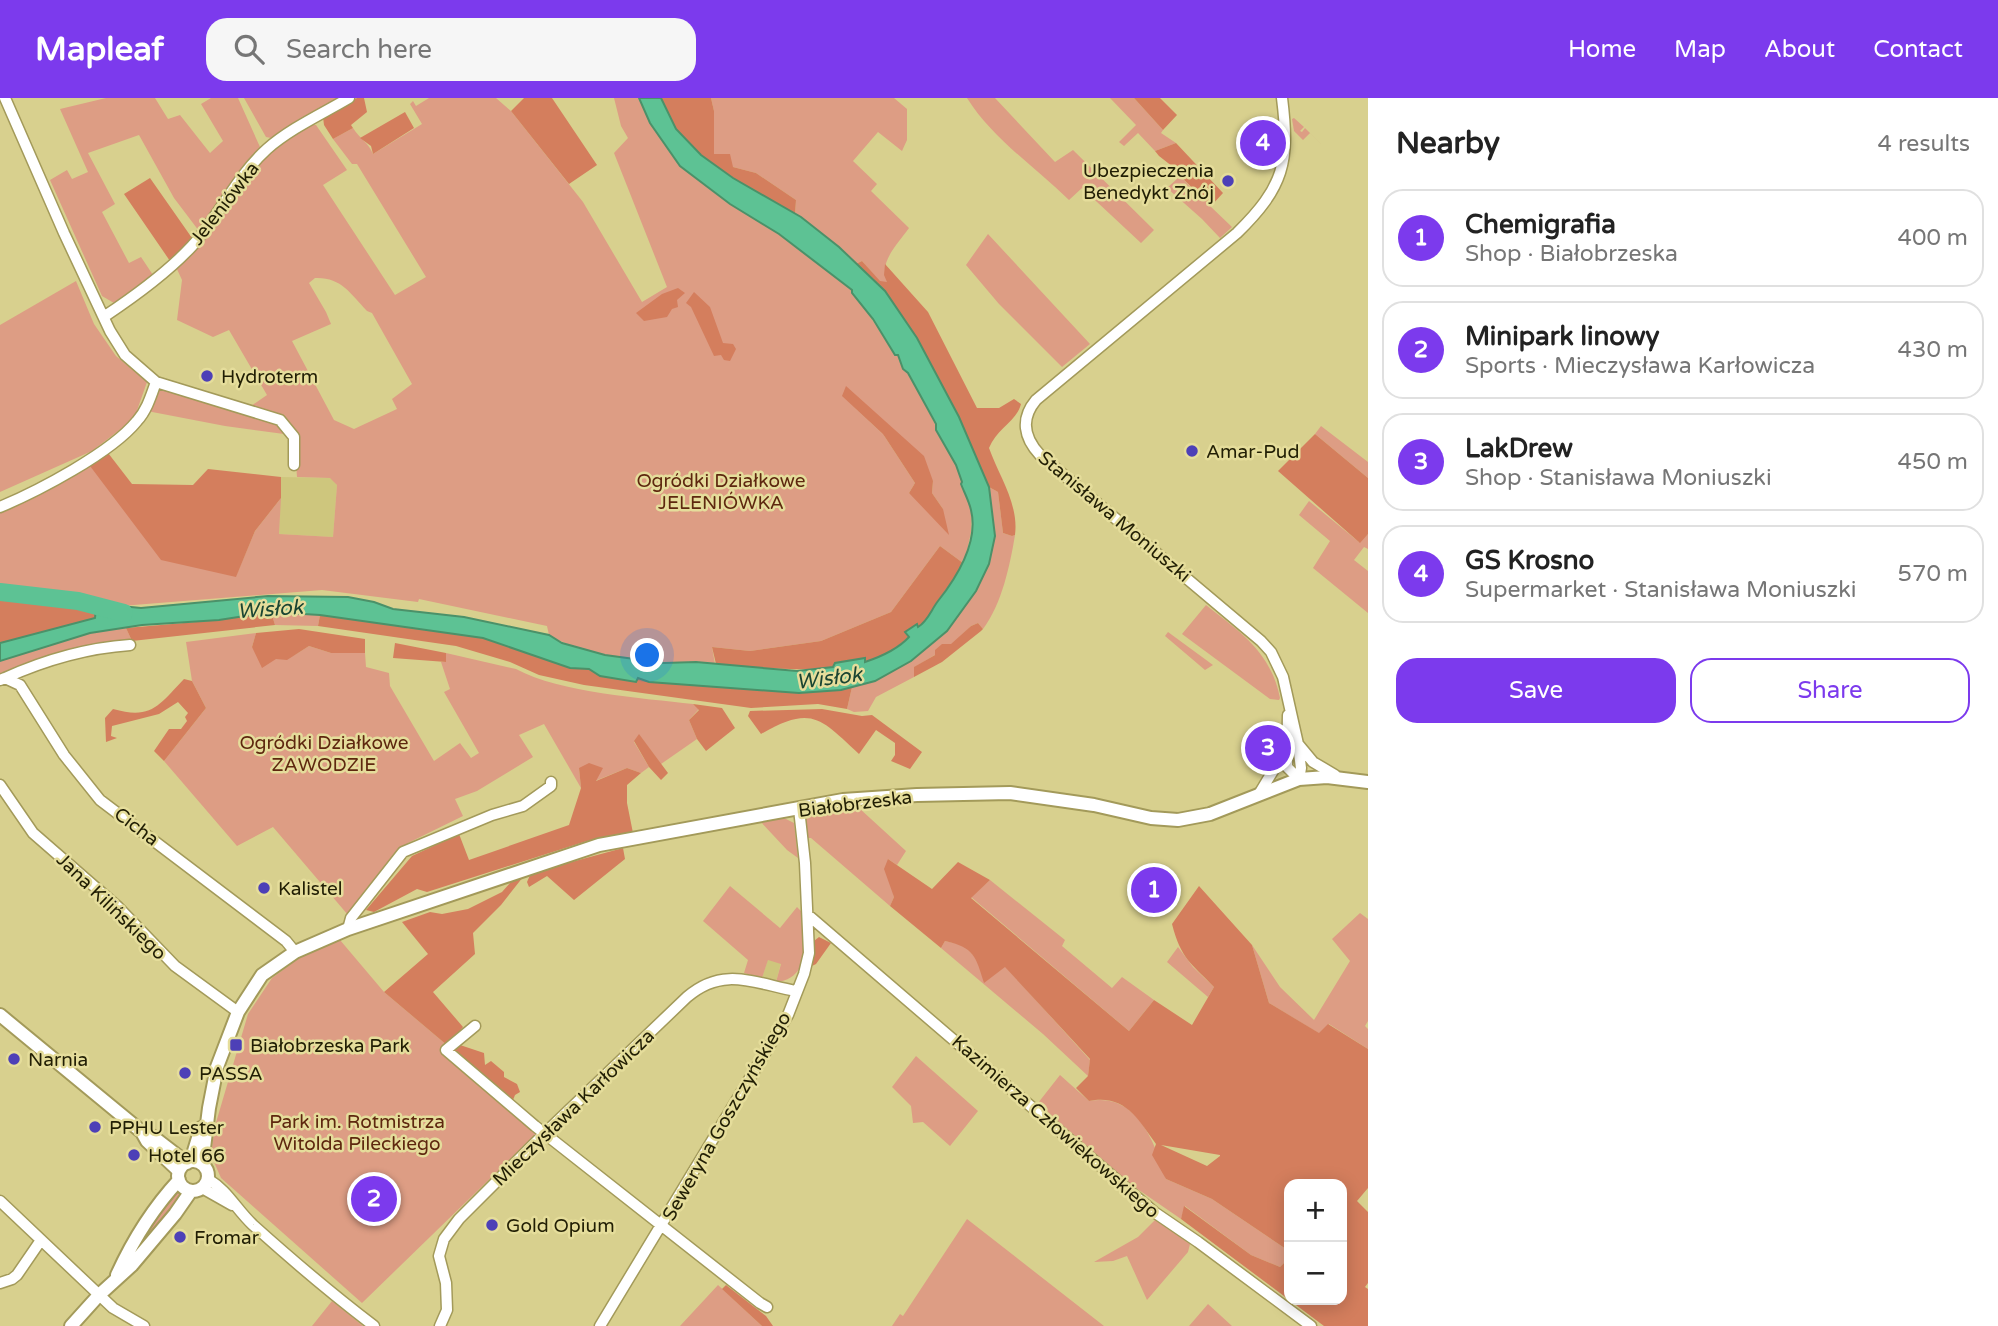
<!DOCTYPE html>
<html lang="en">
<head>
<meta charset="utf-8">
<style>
	body { margin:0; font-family:"Varela Round",sans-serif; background:#f6f6f6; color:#222 }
	.controls { position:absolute; right:21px; bottom:21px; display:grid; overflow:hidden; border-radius:14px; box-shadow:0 4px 18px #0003 }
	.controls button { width:63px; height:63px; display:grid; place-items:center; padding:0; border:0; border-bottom:2px solid #e0e0e0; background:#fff; color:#222; font:35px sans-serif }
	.you { position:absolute; left:648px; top:558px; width:24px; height:24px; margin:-18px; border:5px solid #fff; border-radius:50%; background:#1a73e8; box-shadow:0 0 0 10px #1a73e833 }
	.badge { display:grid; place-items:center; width:46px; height:46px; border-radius:50%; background:#7c3aed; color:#fff; font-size:23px; font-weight:700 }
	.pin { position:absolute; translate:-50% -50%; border:4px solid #fff; box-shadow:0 2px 7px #0006 }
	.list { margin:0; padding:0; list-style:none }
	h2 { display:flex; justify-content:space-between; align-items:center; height:91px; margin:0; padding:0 28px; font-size:30px }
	h2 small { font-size:23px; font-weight:400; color:#767676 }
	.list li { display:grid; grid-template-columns:46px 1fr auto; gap:21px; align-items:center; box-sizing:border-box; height:98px; margin:0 14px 14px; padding:0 14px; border:2px solid #e0e0e0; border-radius:21px }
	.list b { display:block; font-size:26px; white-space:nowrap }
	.list p { margin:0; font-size:23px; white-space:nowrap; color:#767676 }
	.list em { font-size:23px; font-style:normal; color:#767676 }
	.actions { display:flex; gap:14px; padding:21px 28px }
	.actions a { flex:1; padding:16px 0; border:2px solid #7c3aed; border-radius:21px; text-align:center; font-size:24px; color:#7c3aed }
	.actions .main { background:#7c3aed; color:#fff }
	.icon { flex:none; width:38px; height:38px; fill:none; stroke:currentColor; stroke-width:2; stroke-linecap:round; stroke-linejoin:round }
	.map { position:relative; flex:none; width:1368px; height:1228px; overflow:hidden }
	header { display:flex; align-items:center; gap:42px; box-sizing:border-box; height:98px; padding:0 35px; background:#7c3aed; color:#fff }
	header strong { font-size:33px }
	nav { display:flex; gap:38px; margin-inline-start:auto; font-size:24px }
	.search { width:490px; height:63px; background:#f6f6f6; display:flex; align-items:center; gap:18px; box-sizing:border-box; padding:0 24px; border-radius:21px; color:#767676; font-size:26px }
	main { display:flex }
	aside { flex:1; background:#fff }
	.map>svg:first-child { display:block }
	.built { fill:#cec67d }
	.green { fill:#dd9d84; fill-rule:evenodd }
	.forest { fill:#d47e5d; fill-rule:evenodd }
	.water { fill:#5dc294; stroke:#4b9169; stroke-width:2 }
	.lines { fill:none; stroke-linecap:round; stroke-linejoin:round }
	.river { stroke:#5dc294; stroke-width:18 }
	.minor-casing { stroke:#a39a5a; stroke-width:13 }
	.tertiary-casing { stroke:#a39a5a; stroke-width:16 }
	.minor { stroke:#fff; stroke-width:10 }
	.tertiary { stroke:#fff; stroke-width:12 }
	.poi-dot { fill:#4d40b7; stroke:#e5dd9b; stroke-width:2.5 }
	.labels { text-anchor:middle; stroke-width:5; stroke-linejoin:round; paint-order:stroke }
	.poi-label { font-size:19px; fill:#211e04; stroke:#e5dd9b; text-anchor:start }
	.street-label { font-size:19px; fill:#211e04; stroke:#e5dd9b }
	.park-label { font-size:19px; fill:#5e270f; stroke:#e5dd9b }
	.water-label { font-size:21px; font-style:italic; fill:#1a4532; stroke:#e5dd9b }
</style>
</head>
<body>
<header>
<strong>Mapleaf</strong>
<div class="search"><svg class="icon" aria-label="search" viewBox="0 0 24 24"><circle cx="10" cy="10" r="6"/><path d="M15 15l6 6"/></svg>Search here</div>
<nav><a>Home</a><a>Map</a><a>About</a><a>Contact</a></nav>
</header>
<main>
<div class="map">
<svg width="1368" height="1228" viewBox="0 0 1368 1228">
	<rect width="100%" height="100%" fill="#d8d08e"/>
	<path class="built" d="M281,379L331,380L337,387L333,439L279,436Z
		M768,861L781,865L776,884L762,880Z"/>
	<path class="green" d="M106,0H155L168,21L180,17L210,55L223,43L201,6L211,0H238L260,49V53L199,133L174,100L139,37L88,55L115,106L102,114L129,165L141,159L153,177L114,205L102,198L50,82L67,72L72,81L88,74L60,11Z
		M244,0H338L340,4L271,40L266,39Z
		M429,0H496L511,13L583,104L642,204L667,189L614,55L628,40L621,28L614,0H639L650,25L680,68L730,106L779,136L853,192L895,257H898L902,262L956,367L963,384L961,386L972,413L971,434L965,463L963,465L940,448L891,514L821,543L750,553L712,549L715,566C699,564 683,566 666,565C628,563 583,557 549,537L547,528L419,501L418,504L322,492L96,510L0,494V404L87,364L236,478L255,433L281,400L279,436L333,439L337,387L330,380L297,379L294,339L271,313L251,308L267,297L229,232L213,239L177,222L182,182L176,169L224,112L250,73L279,46L309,27H316L347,72L323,87L395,197L426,179L357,66H352L333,41L353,30C359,40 369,45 373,56L422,26L410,6L413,3L416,8ZM315,180C341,179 350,195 367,213L372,215L412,286L392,301L397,311L354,331L334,322L292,243L331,226L326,214L309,185ZM842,298L933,383L932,395L943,411L909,395L915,385L883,336Z
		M711,0H894L907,11V42L902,53L878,34L853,63L877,86L871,93L909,130C898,146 877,165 888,184H880L862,163L856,166L839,149L795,116L796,102L756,75L733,69L714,56V13Z
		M967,0H995L1055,64L1073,52L1154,132L1141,145L1082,90L1069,102C1035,69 992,40 967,0Z
		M1110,0H1134L1163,32L1161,35L1176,45L1155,53L1138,35L1124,48L1119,44L1136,27Z
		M1294,20L1304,29L1300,33L1302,34L1305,30L1321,46L1310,35L1303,42L1294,33L1292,21Z
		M1178,80H1182L1195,94L1208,103L1209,107L1232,129L1220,140L1202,121L1167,90Z
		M988,136L1090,246L1062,269L999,206L966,167Z
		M76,183L94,226L116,258L147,284L134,321L92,353L0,394V227Z
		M161,289L276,326L284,336L225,328L147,313L158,291Z
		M1321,328L1368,364V380L1315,336Z
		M989,389L998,394L1003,435L1012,438L1015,437C1010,467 1002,506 983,531L978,525L971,528L951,547L915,569L914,579L876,599L868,613L854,614L847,611L852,589L875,583L995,438Z
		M1309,403L1359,444L1368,436V451L1364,449L1354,462L1368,473V515L1313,470L1330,443L1299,417Z
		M1206,507C1240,534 1271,554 1280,600L1279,602L1270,601L1182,536Z
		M271,514L320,517L318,528L275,527Z
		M126,530L132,543L64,554L0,576V563L90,535Z
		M1168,534L1213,567L1205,572L1165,538Z
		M256,535L252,549C282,564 281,566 309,548L331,555H365L366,569L389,575L390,588L434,663L460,645L471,660L479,655L444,594L450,591L441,564H446V555L516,571C561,595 642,600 693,606L699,611L689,622L697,641L661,666L639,637L634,644L649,669L641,675L627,670L595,683L579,670L581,690L544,626L519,637L533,659L477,693L455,701L463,718L408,745L348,817L273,729L237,748L164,663L206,610L192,583L186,544Z
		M859,710L906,753L897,767L888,761L894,799L890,808L811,740H805L804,723L812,715L818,713Z
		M782,719L794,725L798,760L787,752L760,723Z
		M990,782L1065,842L1062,848L1112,890L1122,879L1154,902L1129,933L971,799Z
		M730,788L780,830L797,809L803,815C804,841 812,881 776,884L781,866L768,862L762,880L744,875L748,862L703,823Z
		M1360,815L1368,821V923L1365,928L1368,931V951L1329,926L1320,936L1269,905L1252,847L1280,889L1314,922L1350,863L1332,841Z
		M340,842L384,894L448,948L538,1034L362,1205L221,1080L211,1057L215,1028L248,916L272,880L299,860Z
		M945,843L964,847L977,861L1005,868L1090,962L1088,978L1043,936L941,850Z
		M1178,849L1193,869L1214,889L1208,899L1167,864Z
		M916,958L978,1013L950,1048L923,1024L913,1025L911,1008L892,989Z
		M1060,977L1089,1003C1137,994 1155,1044 1166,1081L1212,1101L1289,1153V1160L1280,1169L1251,1157L1185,1108L1181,1121L1120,1079L1038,1005Z
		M176,1090L182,1095L175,1110L127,1164Z
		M967,1121L1104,1228H892L900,1216L903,1218Z
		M1156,1121L1190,1146L1188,1154L1147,1202L1127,1158L1113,1163L1094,1164L1138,1139Z
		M718,1187L762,1228H680Z
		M332,1203L363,1228H312Z
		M1208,1206L1232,1228H1189Z"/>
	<path class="forest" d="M357,0H364L367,14L351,27L353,30L333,41L324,27L323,19Z
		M524,0H552L597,67L569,86L511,13Z
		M661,0H711L714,13V56H730L733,69L756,75L796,102L795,116L733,80L701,57L676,31Z
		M1134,0H1160L1177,17L1163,32Z
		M405,14L414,30L373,56L371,48L360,40Z
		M1176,45L1223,95L1211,108L1182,80H1178L1177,72L1159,58L1155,53Z
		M150,80L192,140L170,163L124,96Z
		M862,163L880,183L887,184L884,177L885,166L928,214L977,310H999L1014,301L1021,306C1017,323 997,330 989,350C999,378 1019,406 1015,437L1012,438L1003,435L998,394L989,389L959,319L917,240L885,193L856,166Z
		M678,190L685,195L677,202L678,209L672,211L667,219L644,223L636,215L662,196Z
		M694,194L710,209L723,245L733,246L736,251L730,263L724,262L721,257L714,258L691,209L686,205Z
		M846,288L924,358L933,383L932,395L943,411L949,437L909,395L915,385L883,336L842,298Z
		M1315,336L1368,380V436L1360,445L1278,373Z
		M105,351L132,386L193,387L208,371L281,379V400L255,433L236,479L161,462L87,364Z
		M940,448L963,465C952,486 935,503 925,525L905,534L909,538C867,584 771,570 716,566L712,549L750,553L821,543L891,514Z
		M0,494L96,510V520L0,545Z
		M271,514L275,527L132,543L126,530L219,522Z
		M320,517L483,540L570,570L589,571L600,578L635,584L638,579L649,584L799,595L852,589L847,611L818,606L751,610L584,587L539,577L510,564L456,548L318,528Z
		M978,525L983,531L981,533L942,564L914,579V569L935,557V552L942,546H951L971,528Z
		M299,531L365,541V555H331L309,548L287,562L276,561L262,570L252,549L256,535Z
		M395,545L446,555V564L393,560Z
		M184,581L192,583L206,610L164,663L154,653L169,631H181L187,623L185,619L188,615L178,604L159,616L112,628L111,638L117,640L106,644L105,620L113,611C152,622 159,607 184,581Z
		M693,606L722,610L735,630L706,653L697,641L689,622L699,612Z
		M822,611L862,618L872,617L922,654L910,671L891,663L895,657V645L876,632L859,656C820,620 812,607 761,636L748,618L750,613Z
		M639,636L668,675L661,682L649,669L634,643Z
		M589,665L603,670L596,683L627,670L641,675L627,687V705L633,735L587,743L427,794L417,791L374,814L366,812L412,758L459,736L469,762L569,727L581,690L579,670Z
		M623,750L625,761L574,802L547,778L529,789L527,784L531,775Z
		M888,761L932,791L958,764L990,782L971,800L1129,933L1154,902L1192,927L1214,889C1191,865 1181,861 1172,826L1199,788L1252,847L1269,905L1319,935L1328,926L1368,951V1090L1357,1103L1368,1114V1185L1365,1189L1368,1191V1228H1324L1181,1121L1184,1108L1251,1157L1280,1169L1289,1160V1202H1342V1086H1289V1153L1212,1101L1166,1081L1152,1057L1156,1046C1138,1021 1125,996 1089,1003L1076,990L1088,978L1090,961L1005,869L984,885C976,859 974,849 945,843L941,850L890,808L894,799L884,771ZM1161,1047L1220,1057V1058L1207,1068Z
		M523,779L501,807L473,835L475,856L433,894L463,929L451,944L484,955L485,967L491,963L504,974V979L517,986L520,994L515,997L511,1007L448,948L384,894L428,856L402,824L430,814L442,816L468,811L502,794L511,784Z
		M819,839L831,845L816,866L812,868L814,843Z
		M726,1187L766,1218L773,1228H762L722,1191Z"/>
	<path class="water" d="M639,0H661L676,31L701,57L733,80L801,119L839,149L885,193L917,240L959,319L989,389L995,438L989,466L976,493L947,533L911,563L875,583L841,592L799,595L649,584L638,580L636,584L600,578L589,571L570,570L483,540L320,517L271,514L219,522L142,527L90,535L0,563V545L95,520L96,510L121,508L141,510L268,498L348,499L374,504L393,511L464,519L549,537L562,545L605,557L664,565L696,564L797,573L833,569L835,565L865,560V564C880,559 898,551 909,539L905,534L917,526L918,529C928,523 931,512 938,503C957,479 979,445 971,412C969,403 964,394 961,386L962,384L956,367L936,332V326L908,275L903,271L898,257H895L873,221L852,195V192L779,136L730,106L680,68L650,25Z"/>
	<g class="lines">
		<path class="river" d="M0,494L78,503L124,515"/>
		<defs>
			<path id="minor" d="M5,0L64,135L110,233L125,257L156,284L280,322L294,339V367
				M1282,0C1290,64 1284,89 1237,135L1036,302C1020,321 1024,340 1040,357L1261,543L1271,554L1283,579L1298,646L1313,664L1335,677
				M105,218C135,198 167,175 192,148C219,118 237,78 267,51C291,30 322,16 349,0
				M0,409C38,393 111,355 137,323C147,312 151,298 156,284
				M5,580C45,562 86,550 130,547
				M0,582L5,580L20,587L64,657L100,702L286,843L295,854
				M1288,617L1287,669L1299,681L1301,670L1298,647
				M0,687L33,735L118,809L175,868L238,914
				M1259,696L1285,653
				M808,817L1154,1114L1198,1144L1311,1228
				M348,831L351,820L403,754L492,717L523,708L551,688V684
				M475,928L446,952L535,1028L760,1205L767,1209
				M208,1081C228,1093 236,1111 253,1127C292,1162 332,1196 374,1228
				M202,1090L232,1107
				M0,1103L113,1210L144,1228
				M0,1185L12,1181L17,1177L41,1142
				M440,1228L447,1212L446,1185L439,1158L444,1141L459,1121L544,1036L687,899C723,868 754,885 796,893
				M600,1228L788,917L804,876L809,855L805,765L799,711"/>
			<path id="tertiary" d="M0,917L142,1034L147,1043L179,1073
				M152,1038L187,1065
				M191,1063L201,1030
				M178 1078a15 15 0 1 1 30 0a15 15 0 1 1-30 0Z
				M202,1066L209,1010L217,969L238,914L262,877L295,854L348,831L599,747L843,702L917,697L1010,695L1094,707L1151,720L1178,722L1210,716L1299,681L1327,679L1368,684
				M117,1177C132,1144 154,1109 179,1082
				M71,1228L99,1197L132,1167L175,1116L191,1093"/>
		</defs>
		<use href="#minor" class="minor-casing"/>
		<use href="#tertiary" class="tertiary-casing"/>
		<use href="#minor" class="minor"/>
		<use href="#tertiary" class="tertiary"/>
	</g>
	<g class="poi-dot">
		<circle cx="1228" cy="83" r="7"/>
		<circle cx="207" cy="278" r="7"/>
		<circle cx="1192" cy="353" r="7"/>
		<circle cx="264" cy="790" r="7"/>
		<rect x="229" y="940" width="14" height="14" rx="3.5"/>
		<circle cx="14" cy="961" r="7"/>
		<circle cx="185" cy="975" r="7"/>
		<circle cx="95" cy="1029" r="7"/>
		<circle cx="134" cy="1057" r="7"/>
		<circle cx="492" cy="1127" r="7"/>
		<circle cx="180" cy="1139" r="7"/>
	</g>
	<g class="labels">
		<g class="poi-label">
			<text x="1214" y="79" text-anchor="end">Ubezpieczenia<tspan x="1214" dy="22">Benedykt Znój</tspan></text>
			<text x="221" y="285">Hydroterm</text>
			<text x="1206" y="360">Amar-Pud</text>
			<text x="278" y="797">Kalistel</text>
			<text x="250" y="954">Białobrzeska Park</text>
			<text x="28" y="968">Narnia</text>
			<text x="199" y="982">PASSA</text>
			<text x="109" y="1036">PPHU Lester</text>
			<text x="148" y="1064">Hotel 66</text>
			<text x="506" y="1134">Gold Opium</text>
			<text x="194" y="1146">Fromar</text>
		</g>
		<g class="street-label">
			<text transform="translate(224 105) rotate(-52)" y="7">Jeleniówka</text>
			<text transform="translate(1115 418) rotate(40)" y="7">Stanisława Moniuszki</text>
			<text transform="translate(855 705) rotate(-7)" y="7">Białobrzeska</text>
			<text transform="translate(137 728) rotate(37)" y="7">Cicha</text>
			<text transform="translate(112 808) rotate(44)" y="7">Jana Kilińskiego</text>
			<text transform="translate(573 1009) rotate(-44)" y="7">Mieczysława Karłowicza</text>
			<text transform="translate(726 1018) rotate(-60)" y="7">Seweryna Goszczyńskiego</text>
			<text transform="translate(1056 1028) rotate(41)" y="7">Kazimierza Człowiekowskiego</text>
		</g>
		<g class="park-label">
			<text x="721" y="389">Ogródki Działkowe<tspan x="721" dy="22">JELENIÓWKA</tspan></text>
			<text x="324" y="651">Ogródki Działkowe<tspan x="324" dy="22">ZAWODZIE</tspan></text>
			<text x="357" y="1030">Park im. Rotmistrza<tspan x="357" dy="22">Witolda Pileckiego</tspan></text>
		</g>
		<g class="water-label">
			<text transform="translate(270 511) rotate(-4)" y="7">Wisłok</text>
			<text transform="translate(829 580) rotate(-7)" y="7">Wisłok</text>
		</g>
	</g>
</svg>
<div class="controls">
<button>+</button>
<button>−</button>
</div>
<div class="you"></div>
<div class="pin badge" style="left:1154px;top:792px">1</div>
<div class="pin badge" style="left:374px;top:1101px">2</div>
<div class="pin badge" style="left:1268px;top:650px">3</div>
<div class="pin badge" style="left:1263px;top:45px">4</div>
</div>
<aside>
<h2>Nearby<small>4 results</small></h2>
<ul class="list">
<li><span class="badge">1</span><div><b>Chemigrafia</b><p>Shop · Białobrzeska</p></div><em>400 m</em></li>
<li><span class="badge">2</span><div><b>Minipark linowy</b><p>Sports · Mieczysława Karłowicza</p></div><em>430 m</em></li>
<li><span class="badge">3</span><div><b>LakDrew</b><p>Shop · Stanisława Moniuszki</p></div><em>450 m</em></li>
<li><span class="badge">4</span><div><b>GS Krosno</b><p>Supermarket · Stanisława Moniuszki</p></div><em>570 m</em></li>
</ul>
<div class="actions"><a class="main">Save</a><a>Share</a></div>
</aside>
</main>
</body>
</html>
